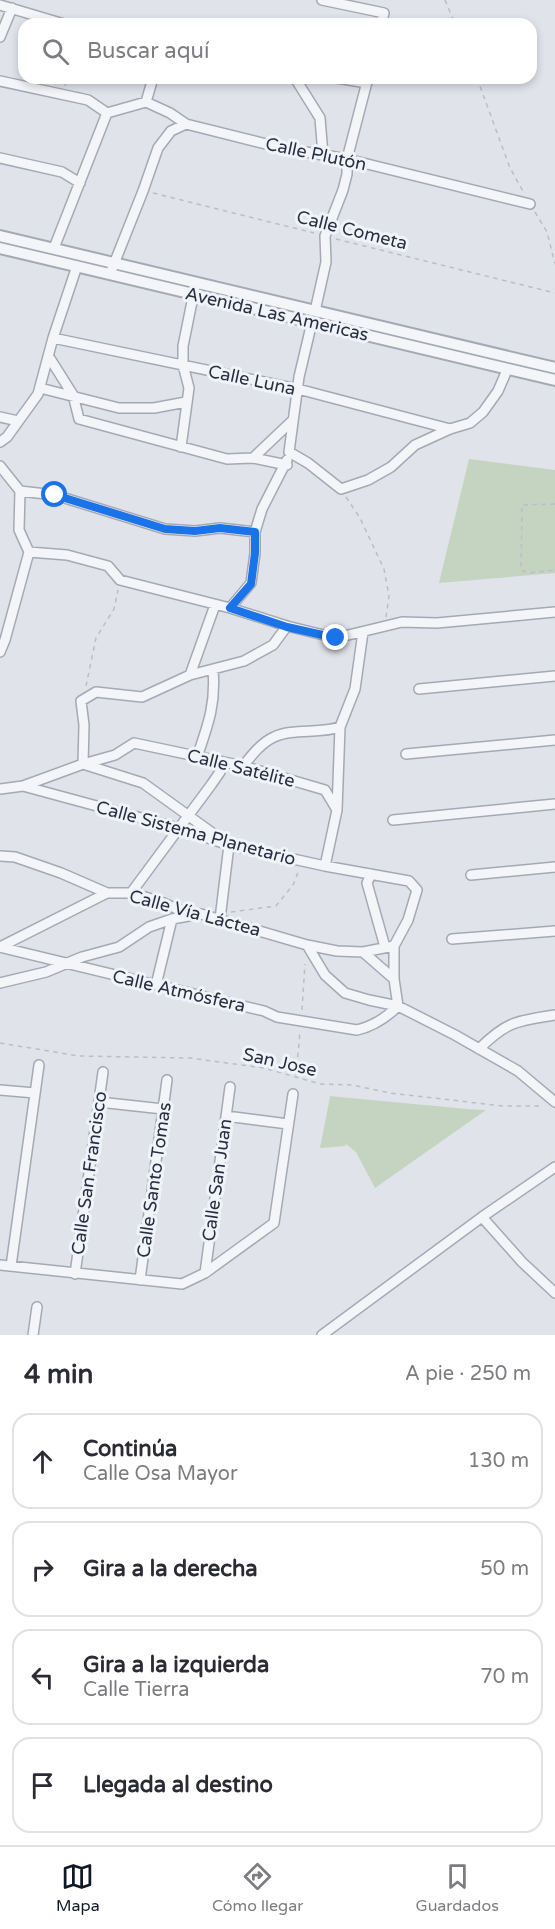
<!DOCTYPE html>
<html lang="es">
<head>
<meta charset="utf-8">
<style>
	body { margin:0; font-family:"Varela Round",sans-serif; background:#f7f7f7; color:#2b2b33 }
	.stop { position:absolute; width:18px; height:18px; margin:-14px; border:4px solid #1a73e8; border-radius:50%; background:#fff }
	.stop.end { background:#1a73e8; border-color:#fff; box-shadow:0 2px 6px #0008 }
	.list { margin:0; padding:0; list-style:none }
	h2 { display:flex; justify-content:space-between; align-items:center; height:78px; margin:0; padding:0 24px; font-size:26px }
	h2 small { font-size:20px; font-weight:400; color:#7c7c81 }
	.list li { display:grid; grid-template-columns:39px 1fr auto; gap:18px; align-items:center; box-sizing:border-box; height:96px; margin:0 12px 12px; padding:0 12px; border:2px solid #e1e1e2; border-radius:18px }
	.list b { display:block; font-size:22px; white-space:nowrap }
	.list p { margin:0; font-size:20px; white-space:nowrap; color:#7c7c81 }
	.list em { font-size:20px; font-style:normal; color:#7c7c81 }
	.icon { flex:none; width:33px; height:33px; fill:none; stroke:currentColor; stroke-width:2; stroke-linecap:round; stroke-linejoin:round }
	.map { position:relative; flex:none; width:555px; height:1335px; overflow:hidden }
	.search { position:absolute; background:#fff; box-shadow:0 3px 9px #0003; left:18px; right:18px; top:18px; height:66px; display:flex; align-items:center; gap:15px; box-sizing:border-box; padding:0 21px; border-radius:18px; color:#7c7c81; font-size:22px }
	.sheet { height:510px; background:#fff }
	nav { display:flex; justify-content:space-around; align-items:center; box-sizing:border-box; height:84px; border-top:2px solid #e1e1e2; background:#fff; font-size:16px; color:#7c7c81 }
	nav a { display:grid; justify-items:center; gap:3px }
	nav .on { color:#111827 }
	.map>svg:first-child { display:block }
	.green { fill:#c4d4c1 }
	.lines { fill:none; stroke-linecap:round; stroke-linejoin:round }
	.minor-casing { stroke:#a5a9b4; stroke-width:12 }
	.tertiary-casing { stroke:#a5a9b4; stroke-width:14 }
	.path { stroke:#babec5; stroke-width:1.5; stroke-dasharray:4.5 4.5; stroke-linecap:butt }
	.minor { stroke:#f3f5f8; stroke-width:9 }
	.tertiary { stroke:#f3f5f8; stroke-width:10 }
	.route { stroke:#1a73e8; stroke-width:8 }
	.labels { text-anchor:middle; stroke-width:6; stroke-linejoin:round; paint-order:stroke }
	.street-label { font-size:18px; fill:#282f42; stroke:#f0f3f7 }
</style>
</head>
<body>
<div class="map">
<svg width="555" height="1335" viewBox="0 0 555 1335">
	<rect width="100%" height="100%" fill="#e0e3ea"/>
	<path class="green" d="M469,459L555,470V573L439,583Z
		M329,1096L467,1109L486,1110L375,1188L356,1152L346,1144L345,1146L320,1148L330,1097Z"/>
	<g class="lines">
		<defs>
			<path id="minor" d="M322,0L384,13L381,24
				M0,5L64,24
				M0,37L12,8
				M295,78L320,118L323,155
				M337,78L367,83
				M0,81L88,100L107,113
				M146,102L153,78
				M107,113L146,102L170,113L186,124L282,148L347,159L530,204
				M0,158L62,172L80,183
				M54,248L107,113
				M110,274L143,191L158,148L171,131L186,124
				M315,311L326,262L325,236L343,190L347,174V159L368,78
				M312,322L299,377L289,452L308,463L341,489L368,480L391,467L415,445L450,429L470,423L483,412L498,391L507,370
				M53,338L298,389L450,429
				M49,357L73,395L79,419L227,459L253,458L287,465
				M40,388L119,408H154L186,402
				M0,417L18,421
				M0,442L7,437L38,394L53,338L77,266
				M181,447L189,388L183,365V346L195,287
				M253,458L293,420
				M0,466L20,491
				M20,491L19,530L29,552L67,555L108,566L120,580L230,608L287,626L336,638L402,622L437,623L555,612
				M20,491L55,495L165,529L195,531L220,528L255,532
				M230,608L251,583L255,553V532L262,509L287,460
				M287,626L273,645L244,661L190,675L142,697L96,692L81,701L84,725L83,764L115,755L134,743L243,766L325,790L337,810
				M0,652L5,640L29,552
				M190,675L215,605
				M419,689L555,676
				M406,754L555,740
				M197,757C208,725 216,704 213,670
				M243,766C252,755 261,743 274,737C292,728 320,734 340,727
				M0,789L23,786L83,764L143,783L229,845L220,919
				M393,820L555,804
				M0,856L15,857L61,873L107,893H131L159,901L177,909L201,914L307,945L337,951L363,952L394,946
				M325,866L337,810L340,727L355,689L363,632
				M371,874L367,883L385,947
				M471,875L555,867
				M131,893L211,785L220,772L221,763
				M452,939L555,931
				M307,945L325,975L345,993L369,1000L398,1006L455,1035L518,1071L555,1102
				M0,947L264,1011L277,1017L357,1030C374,1026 386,1018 398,1006L394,979V946L408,920L417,890L409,881L325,866L229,845L178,828L23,786
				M0,947L107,893
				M363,952L394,979
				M0,983L46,972L82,957L119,947L149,927L172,919L194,915
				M156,985L172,919
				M479,1049C507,1021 517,1021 555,1015
				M0,1090L35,1093
				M99,1102L163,1109
				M226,1116L288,1124
				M482,1217L522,1262L555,1293
				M0,1265L182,1284L205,1273L274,1223L293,1094
				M11,1266L39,1065
				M205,1273L230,1087
				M75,1274L103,1072
				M140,1280L167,1080
				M33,1335L37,1307
				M322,1335L482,1217L555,1167"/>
			<path id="tertiary" d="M0,236L555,368
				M0,248L555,380"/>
		</defs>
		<use href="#minor" class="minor-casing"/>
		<use href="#tertiary" class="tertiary-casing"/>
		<path class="path" d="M445,0L455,24
			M477,78L510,168L524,193
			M65,86L67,78
			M153,193L314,233
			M535,212L547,232L555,264
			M336,239L555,293
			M346,497L360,518L384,569L389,596L386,617
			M555,504L522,505L521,570L529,573L555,570
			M86,686L96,638L114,609L118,590
			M231,912L276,906L293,885L299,870
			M302,1010L305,964
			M0,1043L79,1056L190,1058L264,1068L320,1084L352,1085L390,1093L503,1106H542
			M296,1075L300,1032"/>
		<use href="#minor" class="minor"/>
		<use href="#tertiary" class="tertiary"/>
	</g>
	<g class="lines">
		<path class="route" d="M55,495L165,529L195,531L220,528L255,532V553L251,584L230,608L287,627L336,638"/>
	</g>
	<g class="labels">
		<g class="street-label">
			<text transform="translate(316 154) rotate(12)" y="6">Calle Plutón</text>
			<text transform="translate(352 230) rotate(14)" y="6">Calle Cometa</text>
			<text transform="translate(277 314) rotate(13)" y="6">Avenida Las Americas</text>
			<text transform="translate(252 380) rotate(12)" y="6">Calle Luna</text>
			<text transform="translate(241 768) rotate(14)" y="6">Calle Satélite</text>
			<text transform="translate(196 833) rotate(15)" y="6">Calle Sistema Planetario</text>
			<text transform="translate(195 913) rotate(15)" y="6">Calle Vía Láctea</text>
			<text transform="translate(179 991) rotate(13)" y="6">Calle Atmósfera</text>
			<text transform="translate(280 1062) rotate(13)" y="6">San Jose</text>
			<text transform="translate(89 1173) rotate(-82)" y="6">Calle San Francisco</text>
			<text transform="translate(154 1180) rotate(-82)" y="6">Calle Santo Tomas</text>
			<text transform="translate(217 1180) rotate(-82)" y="6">Calle San Juan</text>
		</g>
	</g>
</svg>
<div class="stop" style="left:55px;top:495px"></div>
<div class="stop end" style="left:336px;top:638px"></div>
<div class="search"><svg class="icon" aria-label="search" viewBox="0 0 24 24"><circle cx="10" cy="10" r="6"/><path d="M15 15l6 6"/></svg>Buscar aquí</div>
</div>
<section class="sheet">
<h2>4 min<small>A pie · 250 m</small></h2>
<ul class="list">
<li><svg class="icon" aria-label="ahead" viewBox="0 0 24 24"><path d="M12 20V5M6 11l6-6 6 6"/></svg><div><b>Continúa</b><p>Calle Osa Mayor</p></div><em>130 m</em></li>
<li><svg class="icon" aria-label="right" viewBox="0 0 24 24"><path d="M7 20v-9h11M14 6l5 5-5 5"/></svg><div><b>Gira a la derecha</b></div><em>50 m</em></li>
<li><svg class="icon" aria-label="left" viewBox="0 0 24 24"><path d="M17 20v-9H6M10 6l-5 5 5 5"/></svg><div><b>Gira a la izquierda</b><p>Calle Tierra</p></div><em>70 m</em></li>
<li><svg class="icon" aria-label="arrive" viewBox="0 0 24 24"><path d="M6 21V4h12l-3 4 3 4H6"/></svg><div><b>Llegada al destino</b></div></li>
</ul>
</section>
<nav>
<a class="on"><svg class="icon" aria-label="map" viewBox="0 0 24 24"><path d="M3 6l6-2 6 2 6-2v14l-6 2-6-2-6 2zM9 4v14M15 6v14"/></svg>Mapa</a>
<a><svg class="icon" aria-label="directions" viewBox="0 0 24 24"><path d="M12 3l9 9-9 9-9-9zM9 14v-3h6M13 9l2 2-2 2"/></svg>Cómo llegar</a>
<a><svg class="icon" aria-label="saved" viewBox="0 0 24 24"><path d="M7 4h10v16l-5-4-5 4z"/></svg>Guardados</a>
</nav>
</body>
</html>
